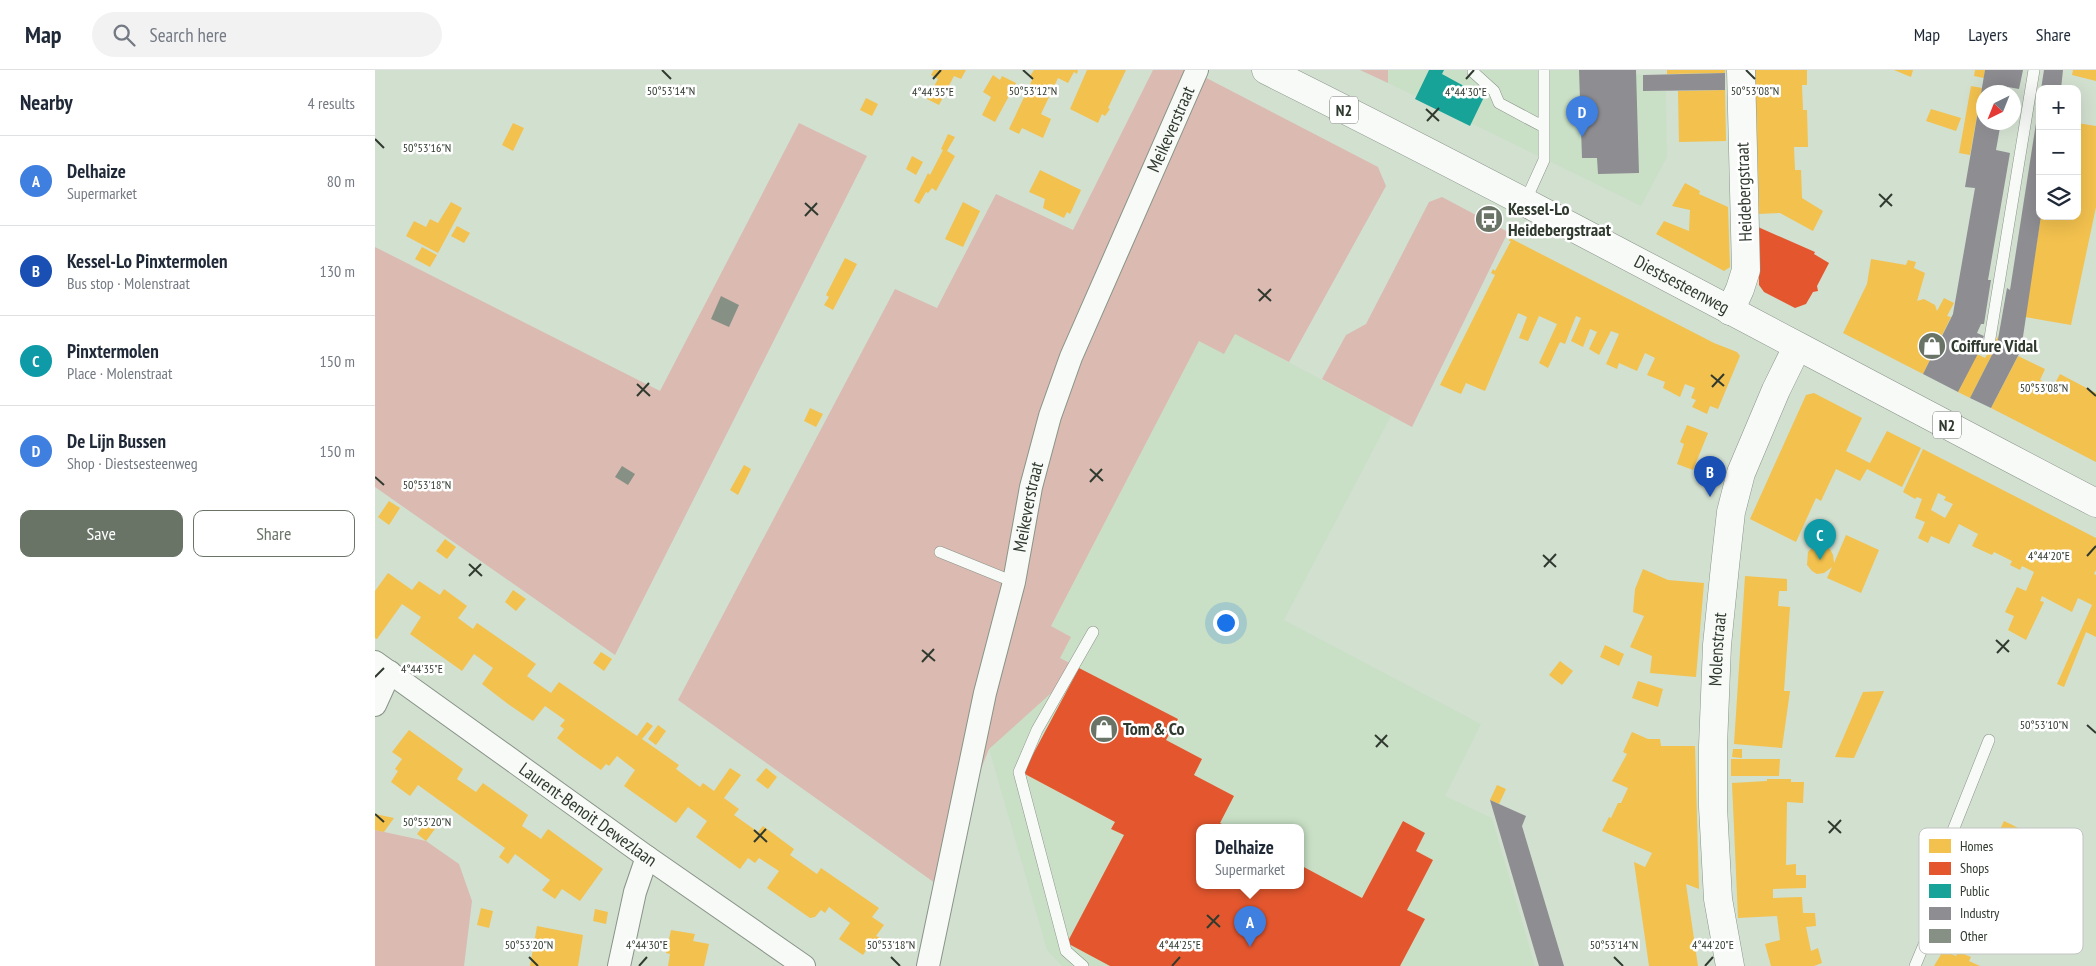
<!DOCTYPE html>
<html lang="en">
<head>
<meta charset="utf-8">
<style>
	body { margin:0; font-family:"PT Sans Narrow",sans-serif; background:#f2f2f3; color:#1f2937 }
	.controls { position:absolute; right:15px; top:15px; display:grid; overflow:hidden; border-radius:10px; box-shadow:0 5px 20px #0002 }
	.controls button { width:45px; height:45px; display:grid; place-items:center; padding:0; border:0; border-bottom:1px solid #e0e1e3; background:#fff; color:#1f2937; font:25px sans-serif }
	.compass { position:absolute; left:1601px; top:15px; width:45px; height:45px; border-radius:50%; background:#fff; box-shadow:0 5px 20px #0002; rotate:223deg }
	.you { position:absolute; left:850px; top:552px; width:18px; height:18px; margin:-12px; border:4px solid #fff; border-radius:50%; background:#1a73e8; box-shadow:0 0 0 8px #1a73e833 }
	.badge { display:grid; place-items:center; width:32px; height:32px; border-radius:50%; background:#697467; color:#fff; font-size:16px; font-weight:700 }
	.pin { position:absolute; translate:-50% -41px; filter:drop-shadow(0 1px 2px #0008) }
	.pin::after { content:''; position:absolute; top:26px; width:18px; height:15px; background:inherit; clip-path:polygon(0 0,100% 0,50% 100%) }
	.popup { position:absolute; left:821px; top:754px; width:108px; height:65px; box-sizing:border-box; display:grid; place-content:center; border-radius:10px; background:#fff; filter:drop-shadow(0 1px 4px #0005); font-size:16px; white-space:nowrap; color:#747a83 }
	.popup b { font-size:19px; color:#1f2937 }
	.popup::after { content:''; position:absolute; left:50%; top:100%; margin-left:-10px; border:10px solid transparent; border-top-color:#fff }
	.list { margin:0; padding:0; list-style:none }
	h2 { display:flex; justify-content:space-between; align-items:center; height:65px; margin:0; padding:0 20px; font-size:21px }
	h2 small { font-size:16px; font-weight:400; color:#747a83 }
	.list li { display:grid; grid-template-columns:32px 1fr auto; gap:15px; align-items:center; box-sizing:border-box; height:90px; padding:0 20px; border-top:1px solid #e0e1e3 }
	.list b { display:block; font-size:19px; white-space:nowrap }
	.list p { margin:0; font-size:16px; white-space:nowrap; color:#747a83 }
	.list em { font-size:16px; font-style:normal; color:#747a83 }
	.actions { display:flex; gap:10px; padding:15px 20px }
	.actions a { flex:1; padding:11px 0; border:1px solid #697467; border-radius:10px; text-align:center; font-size:18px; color:#697467 }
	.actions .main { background:#697467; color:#fff }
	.icon { flex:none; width:28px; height:28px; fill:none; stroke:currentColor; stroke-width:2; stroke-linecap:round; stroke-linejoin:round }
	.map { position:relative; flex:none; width:1721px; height:896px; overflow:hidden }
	header { display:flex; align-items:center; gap:30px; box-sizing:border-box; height:70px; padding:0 25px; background:#fff; border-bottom:1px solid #e0e1e3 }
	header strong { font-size:24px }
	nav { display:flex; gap:28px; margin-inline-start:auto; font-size:18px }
	.search { width:350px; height:45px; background:#f2f2f3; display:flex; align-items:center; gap:12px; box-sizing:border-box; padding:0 18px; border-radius:28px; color:#747a83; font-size:19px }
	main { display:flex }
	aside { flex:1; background:#fff }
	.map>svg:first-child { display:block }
	.built { fill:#c9e0c6; fill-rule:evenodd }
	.green { fill:#dabab1 }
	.homes { fill:#f2c14e; fill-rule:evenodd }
	.shops { fill:#e4572e }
	.public { fill:#17a398 }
	.industry { fill:#8d8d92 }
	.building { fill:#869084 }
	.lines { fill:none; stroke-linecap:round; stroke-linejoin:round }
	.service-casing { stroke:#899487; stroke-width:12 }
	.minor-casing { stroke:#899487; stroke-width:24 }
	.tertiary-casing { stroke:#899487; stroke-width:29 }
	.primary-casing { stroke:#899487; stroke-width:29 }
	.service { stroke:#f8faf8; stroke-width:11 }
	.minor { stroke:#f8faf8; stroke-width:22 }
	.tertiary { stroke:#f8faf8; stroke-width:28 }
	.primary { stroke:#f8faf8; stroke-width:28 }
	.ticks { fill:none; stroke:#303a2f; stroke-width:2 }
	.labels { text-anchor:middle; stroke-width:5; stroke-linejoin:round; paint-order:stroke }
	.shield { fill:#fff; stroke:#6e756d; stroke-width:1 }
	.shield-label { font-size:16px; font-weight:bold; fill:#303a2f }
	.street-label { font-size:18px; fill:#303a2f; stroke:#fff }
	.poi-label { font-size:18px; font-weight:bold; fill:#303a2f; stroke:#fff; text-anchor:start }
	.key { fill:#fff; stroke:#c1c4c1; stroke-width:1 }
	.key-label { font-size:14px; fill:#303a2f }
	.ticks-label { font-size:12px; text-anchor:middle; fill:#303a2f; stroke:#fff; stroke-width:5; stroke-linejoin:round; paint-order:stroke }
</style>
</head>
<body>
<header>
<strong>Map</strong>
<div class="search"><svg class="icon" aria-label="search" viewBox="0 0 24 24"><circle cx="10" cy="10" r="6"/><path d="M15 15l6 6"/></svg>Search here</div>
<nav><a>Map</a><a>Layers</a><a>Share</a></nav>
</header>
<main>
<aside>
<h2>Nearby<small>4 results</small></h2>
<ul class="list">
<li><span class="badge" style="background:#3f7fe0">A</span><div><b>Delhaize</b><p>Supermarket</p></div><em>80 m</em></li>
<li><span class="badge" style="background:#1a4fb4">B</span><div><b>Kessel-Lo Pinxtermolen</b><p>Bus stop · Molenstraat</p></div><em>130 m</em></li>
<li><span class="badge" style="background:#0f9aa8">C</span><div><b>Pinxtermolen</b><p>Place · Molenstraat</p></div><em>150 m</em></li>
<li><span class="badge" style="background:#3f7fe0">D</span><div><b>De Lijn Bussen</b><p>Shop · Diestsesteenweg</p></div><em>150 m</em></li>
</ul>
<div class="actions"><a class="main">Save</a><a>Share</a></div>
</aside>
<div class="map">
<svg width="1721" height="896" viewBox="0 0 1721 896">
	<rect width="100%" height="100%" fill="#d2e0d0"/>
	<path class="built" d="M1013,0H1261V4L1268,5L1269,21H1291L1292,87L1266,136L1013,13Z
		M860,264L1016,346L909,550L1106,654L1070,726L1117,748L1160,896H687L672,880L614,679L685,588L696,567L676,556L824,271ZM825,758H925V816H825Z"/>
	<path class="green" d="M778,0H816L1003,97L1011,116L914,292L860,264L849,284L824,271L676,556L696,567L685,588L704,598L614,679L560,813L303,630L520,219L562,238L621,124L698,160Z
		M985,0H1013V13Z
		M424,53L492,86L240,585L0,417V177L285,321Z
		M1067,127L1133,162L1037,357L947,309L971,265L991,254L1054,132Z
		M0,760L51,771L84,794L97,831L89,896H0Z"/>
	<path class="homes" d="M559,0H591L586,9L579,6L564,35L552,29L563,9L556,5Z
		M659,0H703L702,4L699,2L693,13L683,8L666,44L676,49L668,68L647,58L644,64L634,59L658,8L655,6Z
		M712,0H751L733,38L735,39L730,46L727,44L723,53L695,39Z
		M1292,0H1350V3L1292,4Z
		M1380,0H1432V15H1427L1428,40H1432L1433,77H1419L1420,100H1426L1427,128L1448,141L1438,161L1405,143L1382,144L1384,129Z
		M1519,0H1538L1536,7Z
		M1600,0H1610L1609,8L1599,6Z
		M1698,0H1721V11L1697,5Z
		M618,5L625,10L627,6L641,13L620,52L607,45L616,27L608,22Z
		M1596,16L1607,18L1595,85L1584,83Z
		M1350,20L1351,71L1304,72L1303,21Z
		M491,28L503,34L497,46L485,40Z
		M1556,39L1586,48L1581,61L1551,51Z
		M138,53L149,58L138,81L127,75Z
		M1702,53L1721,56V137L1696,255L1650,247L1666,146H1702Z
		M573,64L580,67L572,81L580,86L561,121L557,118L553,123L551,122L544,134L539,131L553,103L555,105L568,80L566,79Z
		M537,86L548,92L541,105L531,99Z
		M665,100L706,120L695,144L692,142L689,148L668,138L670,129L654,122Z
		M1310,113L1325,121L1324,124L1353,137L1355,197L1349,201L1281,164L1289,151L1314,161L1315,140L1297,136Z
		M76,132L87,138L63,183L31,166L39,151L51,157L55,149L63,153Z
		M588,132L605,141L588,177L570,169Z
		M82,156L95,163L89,173L76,166Z
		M1135,168L1339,273L1362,282L1365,286L1343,339L1335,336L1332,344L1317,337L1321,330L1316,328L1320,318L1310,314L1305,327L1288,318L1290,312L1272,305L1280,288L1270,283L1262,301L1244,293L1242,299L1231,294L1244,264L1236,261L1224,285L1214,279L1222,262L1215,259L1208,277L1196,271L1206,248L1201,246L1190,274L1185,272L1173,298L1164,293L1182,254L1164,246L1153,271L1144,268L1152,247L1143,243L1110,321L1091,313L1086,324L1065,315L1120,205L1116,203L1118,199L1120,201L1136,171H1134Z
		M47,177L62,185L55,197L40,189Z
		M470,188L482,194L458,240L449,235L454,227L451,225Z
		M1496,189L1531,195L1533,190L1541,192L1539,198L1550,203L1542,231L1549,229L1560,235L1562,241L1569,228L1579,233L1572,246L1576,247L1548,304L1468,263L1492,214Z
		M1624,265L1622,275L1595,328L1583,322L1602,284L1610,288Z
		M1643,286L1670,299L1665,310L1678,317L1685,304L1721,323V392L1616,338Z
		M1439,323L1487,348L1471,381L1495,393L1512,361L1546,378L1527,417L1492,399L1485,411L1461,399L1446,431L1441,428L1421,472L1375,449L1431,325Z
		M435,338L448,344L441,357L429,351Z
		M1312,355L1333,363L1318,400L1302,394L1309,374L1305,372Z
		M1548,379L1721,468V500L1719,504L1721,505V567L1711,562L1689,617L1682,614L1717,535L1703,528L1697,542L1667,526L1665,531L1669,532L1651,570L1633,560L1639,546L1630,542L1642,517L1651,521L1659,502L1647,496L1645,500L1635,495L1637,491L1619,482L1617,485L1597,476L1603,464L1584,454L1574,474L1556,466L1553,473L1543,468L1550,452L1540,448L1547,429L1542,427L1540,429L1528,422ZM1563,423L1571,427L1569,430L1578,434L1570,448L1556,440Z
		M369,395L376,399L363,425L355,420Z
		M14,431L25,438L14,455L3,447Z
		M1471,465L1504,480L1486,523L1452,508L1457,497L1449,503L1442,504L1437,501L1432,495L1433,482L1437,478L1445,475L1455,479L1458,485L1459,493Z
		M70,469L81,477L72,489L61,481Z
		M1268,499L1293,510L1329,513L1321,607L1275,603L1277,586L1255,577L1269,546L1258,542L1260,519Z
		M13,503L37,520L44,511L65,525L69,519L92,536L83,548L98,559L102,553L161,594L152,606L176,623L184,612L262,666L272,652L278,656L267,669L304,695L301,699L325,717L328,713L339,721L355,698L366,705L349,728L364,739L359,745L383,762L388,756L419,779L415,785L442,804L446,798L504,838L497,847L509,855L501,866L506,868L500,877L496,873L488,885L464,869L475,853L454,837L450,843L446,840L440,847L435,848L392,818L404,801L384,788L380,793L373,788L365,799L321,767L332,751L313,737L301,753L249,716L260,700L242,686L234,696L231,694L226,700L203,684L182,668L189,659L185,656L190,650L170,636L158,651L133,634L107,614L118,598L99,584L87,601L35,564L46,547L27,534L2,569L0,568V521Z
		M1370,506L1412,509V521H1404L1403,536L1415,537L1409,621H1415L1407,678L1359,674Z
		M138,520L151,529L141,541L130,532Z
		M1230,575L1249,584L1244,596L1225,587Z
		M226,582L237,589L229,601L218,593Z
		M1185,591L1198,601L1187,615L1174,605Z
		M1263,611L1288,619L1283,637L1257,628Z
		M1509,621L1479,688L1460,687L1488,622Z
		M283,655L291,661L281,675L273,669Z
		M34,660L88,699L82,709L101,722L108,713L153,745L147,756L156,762L166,769L173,759L228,799L205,831L187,819L180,829L167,820L175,810L140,784L133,794L124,787L130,778L43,715L35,726L16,712L23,701L20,699L27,689L17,682Z
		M1257,662L1273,669H1285L1286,676H1320L1324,819L1311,814L1323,896H1274L1259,792L1270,797L1277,783L1227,761L1234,747L1236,748L1243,733H1246L1253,718L1237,711L1252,684L1248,682Z
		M1358,679H1367V688L1357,687Z
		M1356,689H1405L1404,706H1356Z
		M391,698L402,707L393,719L381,710Z
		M1392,709H1416V712H1429L1428,733L1412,732L1411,795L1421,794V805H1431V818L1398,819V828L1427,827L1428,843H1440L1441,856L1431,857L1436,881L1443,878L1447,893L1439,896H1396L1390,874L1405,870L1402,846L1363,848L1357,713L1392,711Z
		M1122,715L1131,719L1124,734L1115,730Z
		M0,744L19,748L9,762L0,760Z
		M53,750L62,756L51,771L42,764Z
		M1629,751L1685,778L1674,801L1646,788L1632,817L1604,803Z
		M106,838L118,841L114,858L102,855Z
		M220,839L233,842L231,854L218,851Z
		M162,856L208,865L203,896H155Z
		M296,860L320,864L318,871L334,874L329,896H293L295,884L291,883Z
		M1568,881L1581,886L1583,882L1596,887L1594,891L1605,896H1559Z"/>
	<path class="shops" d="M1383,157L1440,182L1439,184L1454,193L1442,216L1443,221L1438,222L1431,234L1420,238L1389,222L1384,215Z
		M704,598L803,649L791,670L827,689L819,705L859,726L845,753L855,758H825V816H925V795L987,828L1028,751L1050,763L1041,781L1058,790L1032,840L1050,849L1025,896H735L692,873L749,765L736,759L740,752L648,703Z"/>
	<path class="public" d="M1054,0H1069L1067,4L1109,27L1095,56L1040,29Z"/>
	<path class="industry" d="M1204,0H1261L1264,103L1223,104L1222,88H1207Z
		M1610,0H1648L1644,19L1633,17L1632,22H1608V52H1626L1621,80L1635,83L1613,210H1616L1609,254H1606L1602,263L1609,266L1607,270L1609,272L1583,322L1548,304L1578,244L1600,118L1590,117Z
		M1669,0H1688L1686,19H1666Z
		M1350,3V20L1268,21V5Z
		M1664,34L1666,146L1646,280L1616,338L1595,328L1622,275L1632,218L1635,220Z
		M1115,730L1151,746L1147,756L1189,896H1164Z"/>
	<path class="building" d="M346,226L364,235L354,257L336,249Z
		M247,396L260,404L253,415L240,407Z"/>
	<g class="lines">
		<defs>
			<path id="service" d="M1098,2L1119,21L1124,33L1169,57
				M1150,132L1169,90V0
				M1614,274L1659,0
				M565,482L639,512
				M708,896L691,881L644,702L662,660L718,562
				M1540,896L1573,817L1569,800V783L1614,670"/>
			<g id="minor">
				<path id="s1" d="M0,592L272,787L429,896"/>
				<path d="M0,635L15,602"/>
				<path d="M244,896L260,822L272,787"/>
				<path id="s2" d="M553,896L610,623L639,512L656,417L675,346L696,287L822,0"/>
			</g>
			<g id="tertiary">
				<path d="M1355,241L1365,219L1371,200L1366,0"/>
				<path id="s3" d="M1355,896L1343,829L1338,737V676L1342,575L1350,496L1356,442L1366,403L1401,320L1422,277"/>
			</g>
			<g id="primary">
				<path id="s4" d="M891,0C1170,139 1444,289 1721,433"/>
			</g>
		</defs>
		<use href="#service" class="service-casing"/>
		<use href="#minor" class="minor-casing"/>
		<use href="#tertiary" class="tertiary-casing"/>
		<use href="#primary" class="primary-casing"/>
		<use href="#service" class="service"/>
		<use href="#minor" class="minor"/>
		<use href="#tertiary" class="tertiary"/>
		<use href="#primary" class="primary"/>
	</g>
	<path class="ticks" d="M287,0L296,9M648,0L658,9M1371,0L1380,9M558,9L566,0M1091,9L1099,0M1051,39L1064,51M1052,51L1064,38M0,69L9,78M1504,124L1517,136M430,133L443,145M1505,137L1517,124M430,146L442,133M883,219L896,231M884,231L896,219M1336,305L1349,316M262,314L275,326M1337,317L1349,304M1712,318L1721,326M262,326L274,313M715,399L728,411M0,407L9,415M715,412L727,399M1168,485L1181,497M1712,486L1721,476M94,494L107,506M1169,497L1181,484M94,506L106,494M1621,570L1634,582M547,580L560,591M1622,583L1634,570M547,592L559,579M0,607L9,598M1712,655L1721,663M1000,665L1013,677M1001,677L1012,665M0,744L9,752M1453,751L1466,763M379,760L392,772M1454,763L1466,750M379,772L391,759M832,845L845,857M832,858L844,845M154,887L163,896M516,887L525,896M1239,887L1248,896M264,896L272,887M797,896L805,887M1330,896L1338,887"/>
	<defs>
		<symbol id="bus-disc" viewBox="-11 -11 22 22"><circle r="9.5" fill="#697467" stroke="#fff"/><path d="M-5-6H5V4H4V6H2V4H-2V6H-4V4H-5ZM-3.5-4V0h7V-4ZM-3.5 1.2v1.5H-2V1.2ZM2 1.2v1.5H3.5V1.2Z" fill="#fff"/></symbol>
		<symbol id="shop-disc" viewBox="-11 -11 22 22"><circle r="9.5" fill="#697467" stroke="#fff"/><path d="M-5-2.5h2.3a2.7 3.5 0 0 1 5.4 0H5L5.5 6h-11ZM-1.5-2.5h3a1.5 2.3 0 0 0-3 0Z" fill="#fff"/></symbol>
	</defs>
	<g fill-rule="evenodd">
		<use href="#bus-disc" x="1098" y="133" width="32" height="32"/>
		<use href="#shop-disc" x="1541" y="260" width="32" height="32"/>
		<use href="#shop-disc" x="713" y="643" width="32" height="32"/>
	</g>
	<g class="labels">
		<g class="shield">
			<rect x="955" y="26.5" width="28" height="27" rx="4"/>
			<rect x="1558" y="341.5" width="28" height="27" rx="4"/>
		</g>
		<g class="shield-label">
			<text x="969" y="46">N2</text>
			<text x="1572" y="361">N2</text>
		</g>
		<g class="street-label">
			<text dy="6" stroke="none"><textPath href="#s2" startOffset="875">Meikeverstraat</textPath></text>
			<text transform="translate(1369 122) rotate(-92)" y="6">Heidebergstraat</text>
			<text dy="6" stroke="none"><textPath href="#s4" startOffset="468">Diestsesteenweg</textPath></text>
			<text dy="6" stroke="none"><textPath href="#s2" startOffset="470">Meikeverstraat</textPath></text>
			<text dy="6" stroke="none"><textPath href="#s3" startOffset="318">Molenstraat</textPath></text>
			<text dy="6" stroke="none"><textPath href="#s1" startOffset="262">Laurent-Benoit Dewezlaan</textPath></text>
		</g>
		<g class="poi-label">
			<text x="1133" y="145">Kessel-Lo<tspan x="1133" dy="21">Heidebergstraat</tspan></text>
			<text x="1576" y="282">Coiffure Vidal</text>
			<text x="748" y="665">Tom &amp; Co</text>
		</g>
	</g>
	<rect x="1544" y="758" width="164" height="126" rx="8" class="key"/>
	<rect x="1554" y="769" width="22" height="14" fill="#f2c14e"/>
	<rect x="1554" y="792" width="22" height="13" fill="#e4572e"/>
	<rect x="1554" y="814" width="22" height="14" fill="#17a398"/>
	<rect x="1554" y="837" width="22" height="13" fill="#8d8d92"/>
	<rect x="1554" y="859" width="22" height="14" fill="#869084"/>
	<g class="key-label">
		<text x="1585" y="781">Homes</text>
		<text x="1585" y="803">Shops</text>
		<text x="1585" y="826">Public</text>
		<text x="1585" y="848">Industry</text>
		<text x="1585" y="871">Other</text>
	</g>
	<g class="ticks-label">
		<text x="296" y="25">50°53'14"N</text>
		<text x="658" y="25">50°53'12"N</text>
		<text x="1380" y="25">50°53'08"N</text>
		<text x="558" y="26">4°44'35"E</text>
		<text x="1091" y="26">4°44'30"E</text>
		<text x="52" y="82">50°53'16"N</text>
		<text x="1669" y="322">50°53'08"N</text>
		<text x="52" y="419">50°53'18"N</text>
		<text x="1674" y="490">4°44'20"E</text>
		<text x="47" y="603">4°44'35"E</text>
		<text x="1669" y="659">50°53'10"N</text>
		<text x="52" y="756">50°53'20"N</text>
		<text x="272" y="879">4°44'30"E</text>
		<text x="805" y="879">4°44'25"E</text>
		<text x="1338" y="879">4°44'20"E</text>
		<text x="154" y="879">50°53'20"N</text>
		<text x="516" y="879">50°53'18"N</text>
		<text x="1239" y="879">50°53'14"N</text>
	</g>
</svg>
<div class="controls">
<button>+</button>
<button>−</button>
<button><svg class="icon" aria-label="layers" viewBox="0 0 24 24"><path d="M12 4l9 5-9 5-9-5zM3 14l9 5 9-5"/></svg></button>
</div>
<svg class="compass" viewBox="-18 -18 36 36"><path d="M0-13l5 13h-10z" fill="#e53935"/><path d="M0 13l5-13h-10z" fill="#747a83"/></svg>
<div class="you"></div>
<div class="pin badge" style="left:875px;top:877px;background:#3f7fe0">A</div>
<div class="popup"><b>Delhaize</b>Supermarket</div>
<div class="pin badge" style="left:1335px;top:427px;background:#1a4fb4">B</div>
<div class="pin badge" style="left:1445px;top:490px;background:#0f9aa8">C</div>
<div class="pin badge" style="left:1207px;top:67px;background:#3f7fe0">D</div>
</div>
</main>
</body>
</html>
